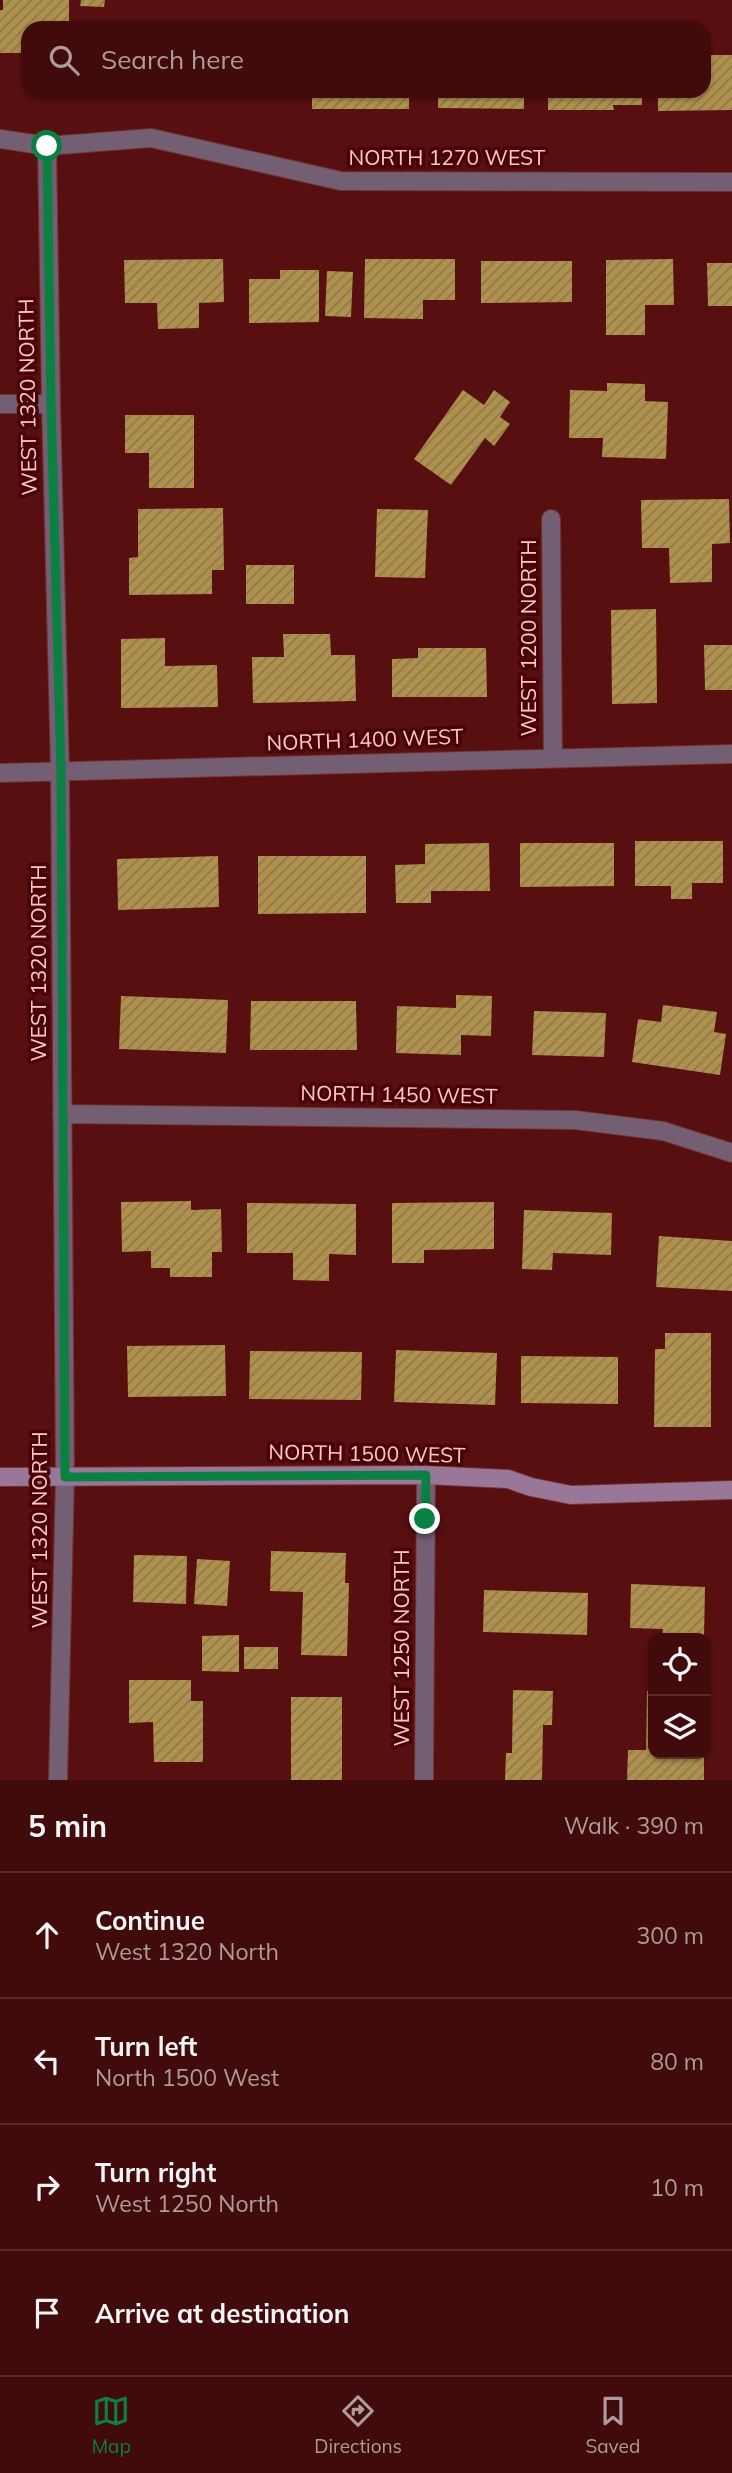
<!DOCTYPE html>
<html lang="en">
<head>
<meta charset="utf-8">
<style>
	body { margin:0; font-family:Mulish,sans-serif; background:#4c191a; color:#f1f3f6 }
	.controls { position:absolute; right:21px; bottom:21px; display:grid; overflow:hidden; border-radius:14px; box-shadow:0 2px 5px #0004 }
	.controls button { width:63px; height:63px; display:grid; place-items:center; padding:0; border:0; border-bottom:2px solid #5a2b2d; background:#410b0c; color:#f1f3f6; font:35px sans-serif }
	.stop { position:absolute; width:21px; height:21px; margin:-16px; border:5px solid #0b8043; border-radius:50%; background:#fff }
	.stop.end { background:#0b8043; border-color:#fff; box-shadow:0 2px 7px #0008 }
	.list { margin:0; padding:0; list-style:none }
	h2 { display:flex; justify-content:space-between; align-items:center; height:91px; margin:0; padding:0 28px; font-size:30px }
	h2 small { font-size:23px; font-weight:400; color:#ae9b9d }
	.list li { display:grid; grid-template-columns:46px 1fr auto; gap:21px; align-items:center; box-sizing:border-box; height:126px; padding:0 28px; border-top:2px solid #5a2b2d }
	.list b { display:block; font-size:26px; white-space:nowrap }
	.list p { margin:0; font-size:23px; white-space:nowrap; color:#ae9b9d }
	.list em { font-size:23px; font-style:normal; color:#ae9b9d }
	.icon { flex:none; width:38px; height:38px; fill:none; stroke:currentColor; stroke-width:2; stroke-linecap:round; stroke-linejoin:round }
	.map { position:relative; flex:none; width:732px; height:1780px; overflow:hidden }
	.search { position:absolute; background:#410b0c; box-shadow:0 2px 5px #0004; left:21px; right:21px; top:21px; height:77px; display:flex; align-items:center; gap:18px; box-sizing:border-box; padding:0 24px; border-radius:21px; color:#ae9b9d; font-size:26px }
	.sheet { height:595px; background:#410b0c }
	nav { display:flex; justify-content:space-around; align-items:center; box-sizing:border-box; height:98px; border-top:2px solid #5a2b2d; background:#410b0c; font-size:19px; color:#ae9b9d }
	nav a { display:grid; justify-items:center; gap:4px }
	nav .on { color:#0b8043 }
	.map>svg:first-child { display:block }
	.building { fill:url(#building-hatch) }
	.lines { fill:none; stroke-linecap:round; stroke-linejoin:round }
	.street-casing { stroke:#743131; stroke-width:20 }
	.secondary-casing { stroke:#743131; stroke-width:20 }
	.street { stroke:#735e73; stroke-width:18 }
	.secondary { stroke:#979; stroke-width:18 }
	.route { stroke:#0b8043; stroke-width:9 }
	.labels { text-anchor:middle; stroke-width:7; stroke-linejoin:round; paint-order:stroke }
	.street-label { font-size:21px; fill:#f8cbc6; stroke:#4b0206 }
</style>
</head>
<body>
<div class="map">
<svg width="732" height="1780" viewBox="0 0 732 1780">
	<defs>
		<pattern id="building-hatch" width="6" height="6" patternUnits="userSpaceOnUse" patternTransform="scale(1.75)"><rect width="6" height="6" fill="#ae914e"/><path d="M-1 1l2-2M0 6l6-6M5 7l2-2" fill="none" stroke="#907848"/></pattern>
	</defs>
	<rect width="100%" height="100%" fill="#570f10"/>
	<path class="building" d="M3,0H69V28H28V53H0V10H3Z
		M81,0H105L104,7L80,6Z
		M89,25L109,26L108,28H89Z
		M704,55H732V110L658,111V91H704Z
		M312,91H409V109H312Z
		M438,91H524V109L438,108Z
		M548,91H642V105H613L614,110H548Z
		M223,259L224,302L199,303V328L158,329L157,303H125L124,260Z
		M365,259H455V300H423V319L364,318Z
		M673,259L674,305H645V335H606V260Z
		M481,261H572V302L481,303Z
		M707,263H732V306H708Z
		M280,270H319V322L249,323V279H280Z
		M327,271L353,272L351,317L325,316Z
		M607,383L645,384V401L668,402L666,459L602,457L603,438H569L570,390L607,391Z
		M463,390L484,405L494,390L510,402L500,417L510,424L494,446L485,438L451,485L414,459Z
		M125,415H194V488H149V453H125Z
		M729,499L730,543L712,544V582L670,583L669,548H642L641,500Z
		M223,508L224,570H212V594L129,595V558L138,557V509Z
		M377,509L428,510L425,578L375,577Z
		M246,565H294V604H246Z
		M656,609L657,703L612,704L611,610Z
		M283,634H330L331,655H355L356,701L253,703L252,657H284Z
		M165,638V666L217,665L218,707L121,708V639Z
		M704,645H732V690H705Z
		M418,648H486L487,697H392V659L418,658Z
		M635,841H723V883H692V899H671V886H635Z
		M489,843L490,891H431V903H396L395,865L425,864V844Z
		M520,843H614V886L520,887Z
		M218,856L219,907L118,910L117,859Z
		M258,856H366V913L258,914Z
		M456,995L492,996L491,1036L461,1035V1055L396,1053L397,1006L456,1008Z
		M121,996L228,1000L226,1053L119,1049Z
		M251,1001H356L357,1050H250Z
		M663,1005L717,1012L714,1032L726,1034L720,1075L632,1062L638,1019L661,1022Z
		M534,1011L606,1013L604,1057L532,1055Z
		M191,1201V1210L221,1209L222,1252H212V1277H170V1268H151V1251L122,1252L121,1202Z
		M494,1202V1249L424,1250V1263H392V1203Z
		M247,1203L356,1204V1255L329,1254V1281L293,1280V1253H247Z
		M524,1210L612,1213L611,1255L553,1253L552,1270L522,1269Z
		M659,1236L732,1241V1291L656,1287Z
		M665,1333H711V1427H654L655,1349H665Z
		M225,1345L226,1396L128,1397L127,1346Z
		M396,1350L497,1353L495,1405L394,1402Z
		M250,1351L362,1352L361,1400L249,1399Z
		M521,1356L618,1357V1404L521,1403Z
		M271,1551L346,1553L345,1583H349L347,1656L301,1655L303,1592L270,1591Z
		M134,1555L187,1556L186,1604L133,1602Z
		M197,1559L230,1561L227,1606L194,1604Z
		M631,1584L705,1587L704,1638H662L663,1629L630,1628Z
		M484,1590L588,1593L587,1635L483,1632Z
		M239,1635V1672L202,1671V1636Z
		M244,1647H278V1669H244Z
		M129,1680H191V1701H203V1762H154L153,1722L129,1723Z
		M513,1690L553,1691L552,1725H543L542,1780H505L506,1753H512Z
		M647,1691H653V1754H704V1780H627L628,1750H646Z
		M291,1697H342V1780H291Z"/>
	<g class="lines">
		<defs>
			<path id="street" d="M0,139L47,146L151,138L341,181L732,182
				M47,146L51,404L60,771L65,1477L58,1780
				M0,404H51
				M551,519L553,758
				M0,773L732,754
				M62,1114L575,1120L663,1131L732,1153
				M424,1780L426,1475"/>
			<path id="secondary" d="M0,1477L426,1475L508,1479L531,1487L571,1495L732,1490"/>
		</defs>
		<use href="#street" class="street-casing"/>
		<use href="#secondary" class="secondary-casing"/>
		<use href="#street" class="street"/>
		<use href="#secondary" class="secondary"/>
	</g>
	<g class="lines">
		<path class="route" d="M47,146L51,404L61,771L65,1477L426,1475L425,1519"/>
	</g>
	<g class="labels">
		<g class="street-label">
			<text x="447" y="165">NORTH 1270 WEST</text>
			<text transform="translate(28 397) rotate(-91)" y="7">WEST 1320 NORTH</text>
			<text transform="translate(529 638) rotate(-90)" y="7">WEST 1200 NORTH</text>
			<text transform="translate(365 740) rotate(-2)" y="7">NORTH 1400 WEST</text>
			<text transform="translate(39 963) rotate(-90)" y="7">WEST 1320 NORTH</text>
			<text transform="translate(399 1095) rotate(1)" y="7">NORTH 1450 WEST</text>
			<text transform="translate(367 1454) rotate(1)" y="7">NORTH 1500 WEST</text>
			<text transform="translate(40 1530) rotate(-90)" y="7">WEST 1320 NORTH</text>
			<text transform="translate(402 1648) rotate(-90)" y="7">WEST 1250 NORTH</text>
		</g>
	</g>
</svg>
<div class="controls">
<button><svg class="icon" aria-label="locate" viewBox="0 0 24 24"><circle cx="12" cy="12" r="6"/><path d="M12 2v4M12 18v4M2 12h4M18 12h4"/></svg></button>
<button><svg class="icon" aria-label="layers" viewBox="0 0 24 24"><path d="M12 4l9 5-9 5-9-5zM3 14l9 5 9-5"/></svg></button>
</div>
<div class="stop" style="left:47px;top:146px"></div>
<div class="stop end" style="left:425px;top:1519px"></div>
<div class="search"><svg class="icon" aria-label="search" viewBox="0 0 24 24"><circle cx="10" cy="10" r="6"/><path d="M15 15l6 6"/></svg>Search here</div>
</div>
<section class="sheet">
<h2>5 min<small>Walk · 390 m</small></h2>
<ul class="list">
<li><svg class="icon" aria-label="ahead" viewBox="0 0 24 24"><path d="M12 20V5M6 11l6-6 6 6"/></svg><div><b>Continue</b><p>West 1320 North</p></div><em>300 m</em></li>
<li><svg class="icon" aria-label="left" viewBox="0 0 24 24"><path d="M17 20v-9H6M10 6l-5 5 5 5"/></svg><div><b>Turn left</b><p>North 1500 West</p></div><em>80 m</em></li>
<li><svg class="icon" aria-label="right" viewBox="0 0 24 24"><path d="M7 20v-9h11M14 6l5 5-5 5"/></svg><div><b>Turn right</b><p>West 1250 North</p></div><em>10 m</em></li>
<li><svg class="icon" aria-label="arrive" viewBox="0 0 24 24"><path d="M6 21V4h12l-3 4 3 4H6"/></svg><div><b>Arrive at destination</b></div></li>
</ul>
</section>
<nav>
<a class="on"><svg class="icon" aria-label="map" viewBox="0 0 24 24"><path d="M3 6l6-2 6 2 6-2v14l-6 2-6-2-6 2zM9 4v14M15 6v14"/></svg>Map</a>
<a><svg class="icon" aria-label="directions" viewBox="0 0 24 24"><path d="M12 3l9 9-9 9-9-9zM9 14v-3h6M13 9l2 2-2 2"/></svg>Directions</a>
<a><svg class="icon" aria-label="saved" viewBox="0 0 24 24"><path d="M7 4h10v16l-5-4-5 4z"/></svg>Saved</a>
</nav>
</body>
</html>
